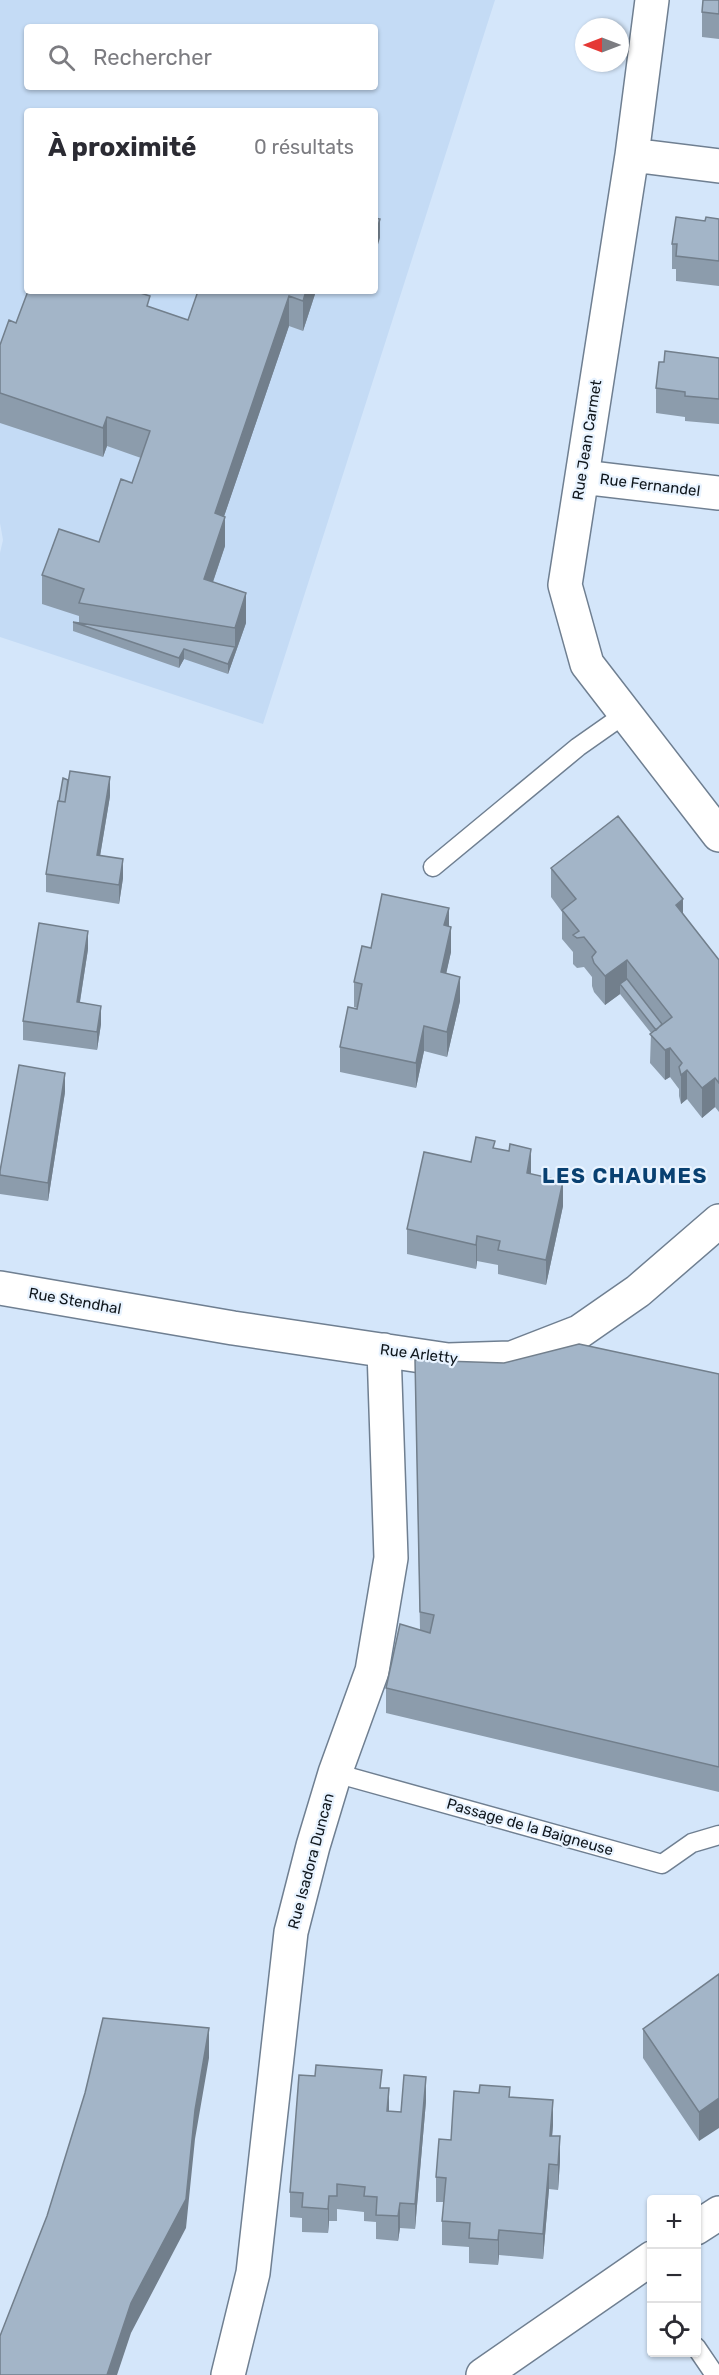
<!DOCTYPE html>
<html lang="fr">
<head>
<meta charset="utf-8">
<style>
	body { margin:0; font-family:Rubik,sans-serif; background:#f2f2f3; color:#2b2b33 }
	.controls { position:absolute; right:18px; bottom:18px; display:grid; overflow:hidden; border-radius:6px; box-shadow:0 2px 4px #0004 }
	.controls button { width:54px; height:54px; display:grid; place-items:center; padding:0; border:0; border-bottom:2px solid #e1e1e2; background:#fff; color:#2b2b33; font:30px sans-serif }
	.compass { position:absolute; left:575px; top:18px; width:54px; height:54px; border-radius:50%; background:#fff; box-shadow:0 2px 4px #0004; rotate:270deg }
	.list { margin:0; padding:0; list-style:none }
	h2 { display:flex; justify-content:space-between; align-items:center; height:78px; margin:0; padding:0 24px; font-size:26px }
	h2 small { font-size:20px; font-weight:400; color:#7c7c81 }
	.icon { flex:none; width:33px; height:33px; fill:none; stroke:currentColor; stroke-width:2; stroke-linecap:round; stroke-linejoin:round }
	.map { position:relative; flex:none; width:719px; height:2375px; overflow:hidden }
	.search { position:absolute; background:#fff; box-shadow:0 2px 4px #0004; left:24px; top:24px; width:354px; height:66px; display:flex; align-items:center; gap:15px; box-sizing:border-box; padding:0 21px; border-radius:6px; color:#7c7c81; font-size:22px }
	.panel { position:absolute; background:#fff; box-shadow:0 2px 4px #0004; left:24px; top:108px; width:354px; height:186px; border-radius:6px }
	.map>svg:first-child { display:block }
	.built { fill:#c4dbf5; fill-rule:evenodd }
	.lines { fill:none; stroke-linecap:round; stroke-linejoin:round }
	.lane-casing { stroke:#6f7f91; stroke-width:21 }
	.street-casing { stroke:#6f7f91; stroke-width:36 }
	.secondary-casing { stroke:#6f7f91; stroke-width:36 }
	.lane { stroke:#fff; stroke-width:18 }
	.street { stroke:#fff; stroke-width:33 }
	.secondary { stroke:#fff; stroke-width:33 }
	.wall { fill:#8c9cac }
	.shaded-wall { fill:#727f8c }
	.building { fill:#a3b5c8; stroke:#727f8c; stroke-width:1.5 }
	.labels { text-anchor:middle; stroke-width:4.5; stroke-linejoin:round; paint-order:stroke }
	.street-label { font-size:15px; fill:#0f161c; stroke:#e8f3ff }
	.district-label { font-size:21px; font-weight:bold; letter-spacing:1.5px; fill:#084071; stroke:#e8f3ff }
</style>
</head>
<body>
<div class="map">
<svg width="719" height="2375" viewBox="0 0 719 2375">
	<rect width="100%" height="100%" fill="#d4e6fa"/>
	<path class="built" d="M0,0H495L263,724L0,637V553L3,540L0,523ZM27,27H375V87H27ZM27,111H375V291H27Z"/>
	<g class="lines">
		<defs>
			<path id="lane" d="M433,867L578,747L625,714
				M335,1773L662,1864L692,1843L719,1835
				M696,2347L715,2375"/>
			<path id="street" d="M652,0L632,155L565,585L587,664L719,835
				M632,155L719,166
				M582,477L719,493
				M0,1288L233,1328L448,1360L512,1358L579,1332L638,1291L719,1221
				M228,2375L253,2273L291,1932L313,1846L335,1773L372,1671L391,1558L384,1350"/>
			<path id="secondary" d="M696,2228L719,2213
				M483,2375L652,2258"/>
		</defs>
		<use href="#lane" class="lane-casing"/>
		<use href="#street" class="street-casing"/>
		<use href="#secondary" class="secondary-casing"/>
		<use href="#lane" class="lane"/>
		<use href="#street" class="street"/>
		<use href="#secondary" class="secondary"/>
	</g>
	<path class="wall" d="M719,0V39L702,37V12Z
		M719,219V286L676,281V269H672V244L705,221Z
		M196,291H316L303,331L289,326L224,516L225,546L213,582L246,623L228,674L184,659L179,668L73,631V622H79V616L42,604V575L99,542L132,483L141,458L107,446L103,457L0,423V345L16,323L150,307L188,320L197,294H196Z
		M719,358V424L685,421V417L656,413V388Z
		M110,796L100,856L123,878L119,904L46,892V874Z
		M551,868L683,914L719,960V1112L715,1107L702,1118L687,1099L681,1104L679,1096V1089L670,1077L665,1080L650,1063L651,1033L620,994L605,1005L594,992L592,986V977L584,967L577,968L573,964V952L562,939V912L551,897Z
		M449,926L451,952L446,973L460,1001L447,1057L424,1051L416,1088L340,1072V1047L358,1008L354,1007V982L371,948Z
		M88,949L80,1002L101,1024L97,1050L23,1040V1021Z
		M65,1092L48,1201L0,1194V1171Z
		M495,1148L531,1174L563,1206L546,1285L498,1274V1265L477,1261L476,1269L407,1254V1229L471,1162Z
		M415,1360L719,1374V1792L386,1713V1688L420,1630Z
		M719,1974L699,2141L643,2058V2029Z
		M382,2088L389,2111L401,2112L426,2101L415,2229L400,2228L398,2241L376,2239V2222L364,2221V2212L337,2209V2221H329L328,2233L302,2232V2218L290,2217V2192Z
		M510,2097L553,2125L552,2136L560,2161L558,2190L549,2189L543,2259L499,2255L498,2265L469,2263V2247L442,2245V2221L444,2202H436V2177L451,2140Z"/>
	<path class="shaded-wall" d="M380,219V238L375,254V236Z
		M306,291H316L303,331V301Z
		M289,296V326L215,543V513Z
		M107,417V446L103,457V428Z
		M225,517V546L204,608V579Z
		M246,593V623L228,674V664L235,647V628Z
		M184,649V659L179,668V658Z
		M110,777V796L97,874V855Z
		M123,859V878L119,904V885Z
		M683,899V929L676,905Z
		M449,908V933L444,925Z
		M451,927V952L441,997V972Z
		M88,931V949L77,1020V1002Z
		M627,960V989L620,984V994L605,1005V976Z
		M460,977V1001L447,1057V1032Z
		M101,1006V1024L97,1050V1032Z
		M424,1026V1051L416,1088V1063Z
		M670,1048V1077L665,1080V1050Z
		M687,1070V1099L681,1104V1075Z
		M65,1073V1092L48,1201V1183Z
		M715,1078V1107L702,1118V1088Z
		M531,1149V1174L527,1173Z
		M563,1181V1206L546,1285V1260Z
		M477,1236V1261L476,1269V1245Z
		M209,2028V2058L195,2139L186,2228L131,2333L117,2375H107L195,2110Z
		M426,2077V2101L415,2229V2204Z
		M389,2088V2113L387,2111Z
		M719,2098V2128L699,2141V2112Z
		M553,2100V2125L550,2161V2136Z
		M560,2136V2161L558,2190V2165Z
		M549,2164V2189L543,2259V2234Z
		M329,2196V2221L328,2233V2209Z
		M400,2203V2228L398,2241V2216Z
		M499,2230V2255L498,2265V2240Z"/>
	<path class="building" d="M703,0H719V14L702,12Z
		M676,217L705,221L706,217L719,219V261L676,256L677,244H672Z
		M375,218L380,219L375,236Z
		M28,291H134L150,296L147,306L188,320L198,291H306L303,301L289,296L215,513L225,517L204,579L246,593L235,628L79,603L84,589L42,575L59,529L99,542L121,479L132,483L150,431L107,417L103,428L0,393V345L9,320L16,323Z
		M665,351L719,358V399L685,396V392L656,388L659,362H664Z
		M73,622L235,647L228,664L184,649L179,658Z
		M70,771L110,777L97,855L123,859L119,885L46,874L58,801L65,802Z
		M63,778L68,780L65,802L59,801Z
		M618,816L683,899L676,905L719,960V1083L715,1078L702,1088L687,1070L681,1075L679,1067L682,1063L670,1048L665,1050L650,1034L672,1017L627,960L605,976L594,963L592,957L596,952L584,937L577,938L573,935L579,931L562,910L576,899L551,868Z
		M382,894L449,908L444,925L451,927L441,972L460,977L447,1032L424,1026L416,1063L340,1047L348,1007L357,1009L362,984L354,982L362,946L371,948Z
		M39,923L88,931L77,1002L101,1006L97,1032L23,1021Z
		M627,979L662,1024L656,1030L620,984Z
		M19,1065L65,1073L48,1183L0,1175V1171Z
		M476,1137L495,1141L493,1148L509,1151L510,1144L531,1149L527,1173L563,1181L546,1260L498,1250L500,1241L477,1236L476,1245L407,1229L424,1152L471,1162Z
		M579,1344L719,1374V1767L386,1688L400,1624L430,1633L434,1615L420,1612L415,1360L504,1363Z
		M719,1974V2098L699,2112L643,2029Z
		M103,2018L209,2028L195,2110L186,2199L131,2303L107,2375H0V2336L47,2216L85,2093Z
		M316,2065L382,2070L380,2088H389L387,2111L401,2112L404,2075L426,2077L415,2204L400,2203L398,2216L376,2215L377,2197L364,2196L365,2187L337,2184V2196H329L328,2209L302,2207L303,2193L290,2192L299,2075L315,2076Z
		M480,2085L510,2087L509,2097L553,2100L550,2136H560L558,2165L549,2164L543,2234L499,2230L498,2240L469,2238L470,2223L442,2221L446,2178L436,2177L439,2139L451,2140L454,2091L479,2093Z"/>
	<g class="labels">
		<g class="street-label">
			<text transform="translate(587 440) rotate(-81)" y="5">Rue Jean Carmet</text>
			<text transform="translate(650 485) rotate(7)" y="5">Rue Fernandel</text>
			<text transform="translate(75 1301) rotate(10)" y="5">Rue Stendhal</text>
			<text transform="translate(419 1354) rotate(7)" y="5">Rue Arletty</text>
			<text transform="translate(530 1827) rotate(16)" y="5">Passage de la Baigneuse</text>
			<text transform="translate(311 1861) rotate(-75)" y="5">Rue Isadora Duncan</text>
		</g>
		<g class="district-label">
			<text x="625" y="1183">LES CHAUMES</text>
		</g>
	</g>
</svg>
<div class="controls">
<button>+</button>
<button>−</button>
<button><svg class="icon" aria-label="locate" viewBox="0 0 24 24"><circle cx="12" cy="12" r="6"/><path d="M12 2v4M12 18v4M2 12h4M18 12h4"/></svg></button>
</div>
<svg class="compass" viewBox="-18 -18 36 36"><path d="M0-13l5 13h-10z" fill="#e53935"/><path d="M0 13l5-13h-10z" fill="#7c7c81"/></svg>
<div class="search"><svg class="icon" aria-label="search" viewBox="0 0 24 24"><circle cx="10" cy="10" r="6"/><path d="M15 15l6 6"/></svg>Rechercher</div>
<section class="panel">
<h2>À proximité<small>0 résultats</small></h2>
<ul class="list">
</ul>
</section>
</div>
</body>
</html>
